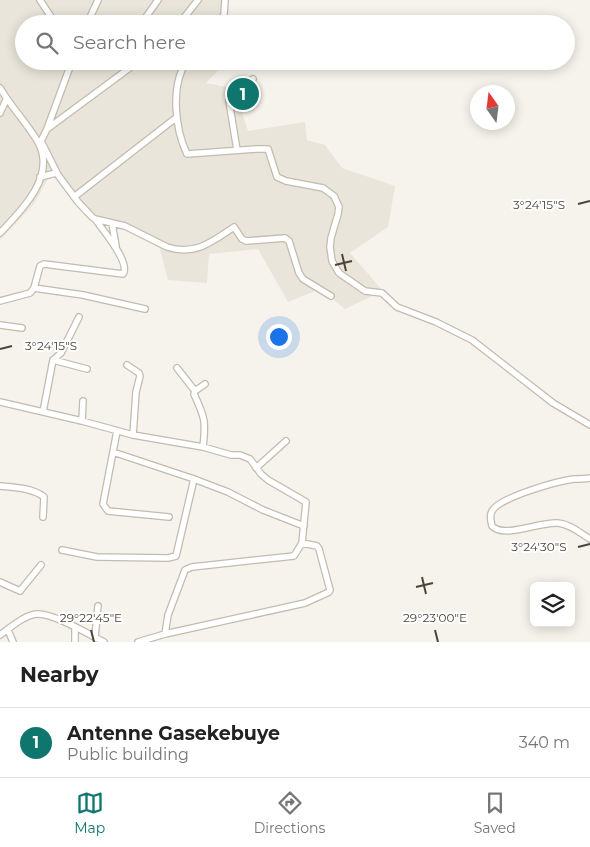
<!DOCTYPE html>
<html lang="en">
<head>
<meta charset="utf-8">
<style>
	body { margin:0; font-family:Montserrat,sans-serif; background:#f2f2f2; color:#222 }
	.controls { position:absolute; right:15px; bottom:15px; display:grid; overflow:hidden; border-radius:8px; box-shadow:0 2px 12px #0003 }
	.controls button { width:45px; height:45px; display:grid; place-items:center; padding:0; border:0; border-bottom:1px solid #e0e0e0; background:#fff; color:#222; font:25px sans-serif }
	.compass { position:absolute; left:470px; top:85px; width:45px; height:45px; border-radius:50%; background:#fff; box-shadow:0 2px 12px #0003; rotate:346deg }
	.you { position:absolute; left:278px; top:336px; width:18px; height:18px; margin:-12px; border:4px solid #fff; border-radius:50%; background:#1a73e8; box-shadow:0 0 0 8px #1a73e833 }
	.badge { display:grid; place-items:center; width:32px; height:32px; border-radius:50%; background:#0f766e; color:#fff; font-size:16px; font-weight:700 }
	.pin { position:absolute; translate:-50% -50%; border:2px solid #fff; box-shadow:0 1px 5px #0006 }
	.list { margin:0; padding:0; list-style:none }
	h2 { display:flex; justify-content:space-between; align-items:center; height:65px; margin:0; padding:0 20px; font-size:21px }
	h2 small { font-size:16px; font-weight:400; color:#767676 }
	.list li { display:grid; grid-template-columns:32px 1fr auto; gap:15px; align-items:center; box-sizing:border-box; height:70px; padding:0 20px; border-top:1px solid #e0e0e0 }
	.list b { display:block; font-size:19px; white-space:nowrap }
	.list p { margin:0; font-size:16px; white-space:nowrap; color:#767676 }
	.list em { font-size:16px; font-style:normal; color:#767676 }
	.icon { flex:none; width:28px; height:28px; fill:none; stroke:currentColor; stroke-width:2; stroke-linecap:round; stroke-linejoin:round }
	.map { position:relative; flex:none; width:590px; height:642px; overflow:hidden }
	.search { position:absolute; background:#fff; box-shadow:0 2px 12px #0003; left:15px; right:15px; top:15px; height:55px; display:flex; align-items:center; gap:12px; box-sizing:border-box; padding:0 18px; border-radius:28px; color:#767676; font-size:19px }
	.sheet { height:135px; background:#fff }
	nav { display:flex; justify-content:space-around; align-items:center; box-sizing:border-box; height:70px; border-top:1px solid #e0e0e0; background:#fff; font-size:14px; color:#767676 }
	nav a { display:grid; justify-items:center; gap:2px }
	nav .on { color:#0f766e }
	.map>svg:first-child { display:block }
	.residential { fill:#eae5da }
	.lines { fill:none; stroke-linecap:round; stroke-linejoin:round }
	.minor-casing { stroke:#c2bbae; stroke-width:8 }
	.minor { stroke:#fff; stroke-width:5.5 }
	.ticks { fill:none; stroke:#4b4439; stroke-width:2 }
	.ticks-label { font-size:12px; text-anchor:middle; fill:#4b4439; stroke:#fff; stroke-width:4; stroke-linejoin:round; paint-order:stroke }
</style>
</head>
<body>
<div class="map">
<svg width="590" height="642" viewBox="0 0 590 642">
	<rect width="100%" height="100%" fill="#f6f3ec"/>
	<path class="residential" d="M0,0H223L224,10L216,24H24V61H227L206,83L247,91L240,107L248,131L305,122L307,140L325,145L342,168L395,186L388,227L350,253L383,291L345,309L320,289L288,302L258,249L209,254L207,283L168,280L158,242L129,227L96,223L61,178L49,177L34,204L0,240Z"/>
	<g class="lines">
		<defs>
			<path id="minor" d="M40,0L55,23
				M87,24L98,0
				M141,24L158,0
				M179,24L198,0
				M217,24L224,15L225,0
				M187,61C170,85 175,129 187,154L257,149H268L277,177L286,181L323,188L334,196L339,207L338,214L331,238L330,247L332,261L339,273L365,291L382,293L397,307L436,322L472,340L553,403L590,425
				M0,88C11,107 27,123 38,142C57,176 21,211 0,233
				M0,113L6,100
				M47,129L139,61
				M41,141L58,175L78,202L92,217L95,219L125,226L167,247C195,256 212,242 234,227L242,239L246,241L285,238L289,241L299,273L303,279L331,296
				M40,143L47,129L72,61
				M237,150L229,101L232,94L253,79
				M40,177L56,173
				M74,197L177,117
				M112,223L116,246
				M34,288L83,295L145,309
				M0,301L30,293L34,288L40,266L44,264L123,274C131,263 103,230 95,219
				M0,325L22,328
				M53,360L87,369
				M127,365L139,373L140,376L136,392L133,435
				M177,368L195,391L194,394C205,418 206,421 203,447
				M195,391L205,384
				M0,402L82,421L133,435L203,447L231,455H240L250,459L261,474L268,480L306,502L302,543L294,556L192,567L185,570L168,615L165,634
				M43,412L53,360L61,353L79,317
				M82,421L83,401
				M117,431L103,504L108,511L169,517
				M113,452L194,479L228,492L263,510L304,526
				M256,468L286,441
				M590,478C585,479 580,479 574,479C558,481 500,497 492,511C489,516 491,521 492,526C504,539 541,521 558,523C570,524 580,533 590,539
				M0,486C13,487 33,488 44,497L43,517
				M62,550L97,557L168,558L176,556L194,479
				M0,582L20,591L41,565
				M75,627V642
				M8,630L13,642
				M0,635C10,628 25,614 38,614C55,614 88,634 104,642
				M95,637L98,606
				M138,642L165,634L305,603L329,592L330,590L319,549L317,546L302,543"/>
		</defs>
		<use href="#minor" class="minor-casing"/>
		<use href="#minor" class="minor"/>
	</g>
	<path class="ticks" d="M578,204L590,201M342,254L346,271M335,265L352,261M0,349L12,346M578,547L590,544M422,577L426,594M416,587L433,583M91,630L94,642M435,630L438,642"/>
	<g class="ticks-label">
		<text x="539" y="209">3°24'15"S</text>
		<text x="51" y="350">3°24'15"S</text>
		<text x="539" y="551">3°24'30"S</text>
		<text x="91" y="622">29°22'45"E</text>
		<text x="435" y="622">29°23'00"E</text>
	</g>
</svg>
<div class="controls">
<button><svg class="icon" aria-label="layers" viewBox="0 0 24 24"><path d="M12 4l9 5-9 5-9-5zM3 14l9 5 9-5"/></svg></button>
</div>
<svg class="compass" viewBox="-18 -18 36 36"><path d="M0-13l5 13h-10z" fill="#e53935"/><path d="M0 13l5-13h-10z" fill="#767676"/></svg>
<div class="you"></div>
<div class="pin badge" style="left:243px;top:94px">1</div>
<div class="search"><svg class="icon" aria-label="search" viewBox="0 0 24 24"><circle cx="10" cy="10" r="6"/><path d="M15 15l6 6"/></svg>Search here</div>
</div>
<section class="sheet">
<h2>Nearby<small></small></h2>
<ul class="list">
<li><span class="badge">1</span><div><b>Antenne Gasekebuye</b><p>Public building</p></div><em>340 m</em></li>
</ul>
</section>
<nav>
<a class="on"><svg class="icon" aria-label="map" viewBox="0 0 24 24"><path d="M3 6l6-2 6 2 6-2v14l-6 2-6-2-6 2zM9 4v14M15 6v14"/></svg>Map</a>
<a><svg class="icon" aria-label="directions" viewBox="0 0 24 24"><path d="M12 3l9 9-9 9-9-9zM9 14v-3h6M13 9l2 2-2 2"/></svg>Directions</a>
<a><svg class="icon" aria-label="saved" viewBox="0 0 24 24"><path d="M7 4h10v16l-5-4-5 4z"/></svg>Saved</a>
</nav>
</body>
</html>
